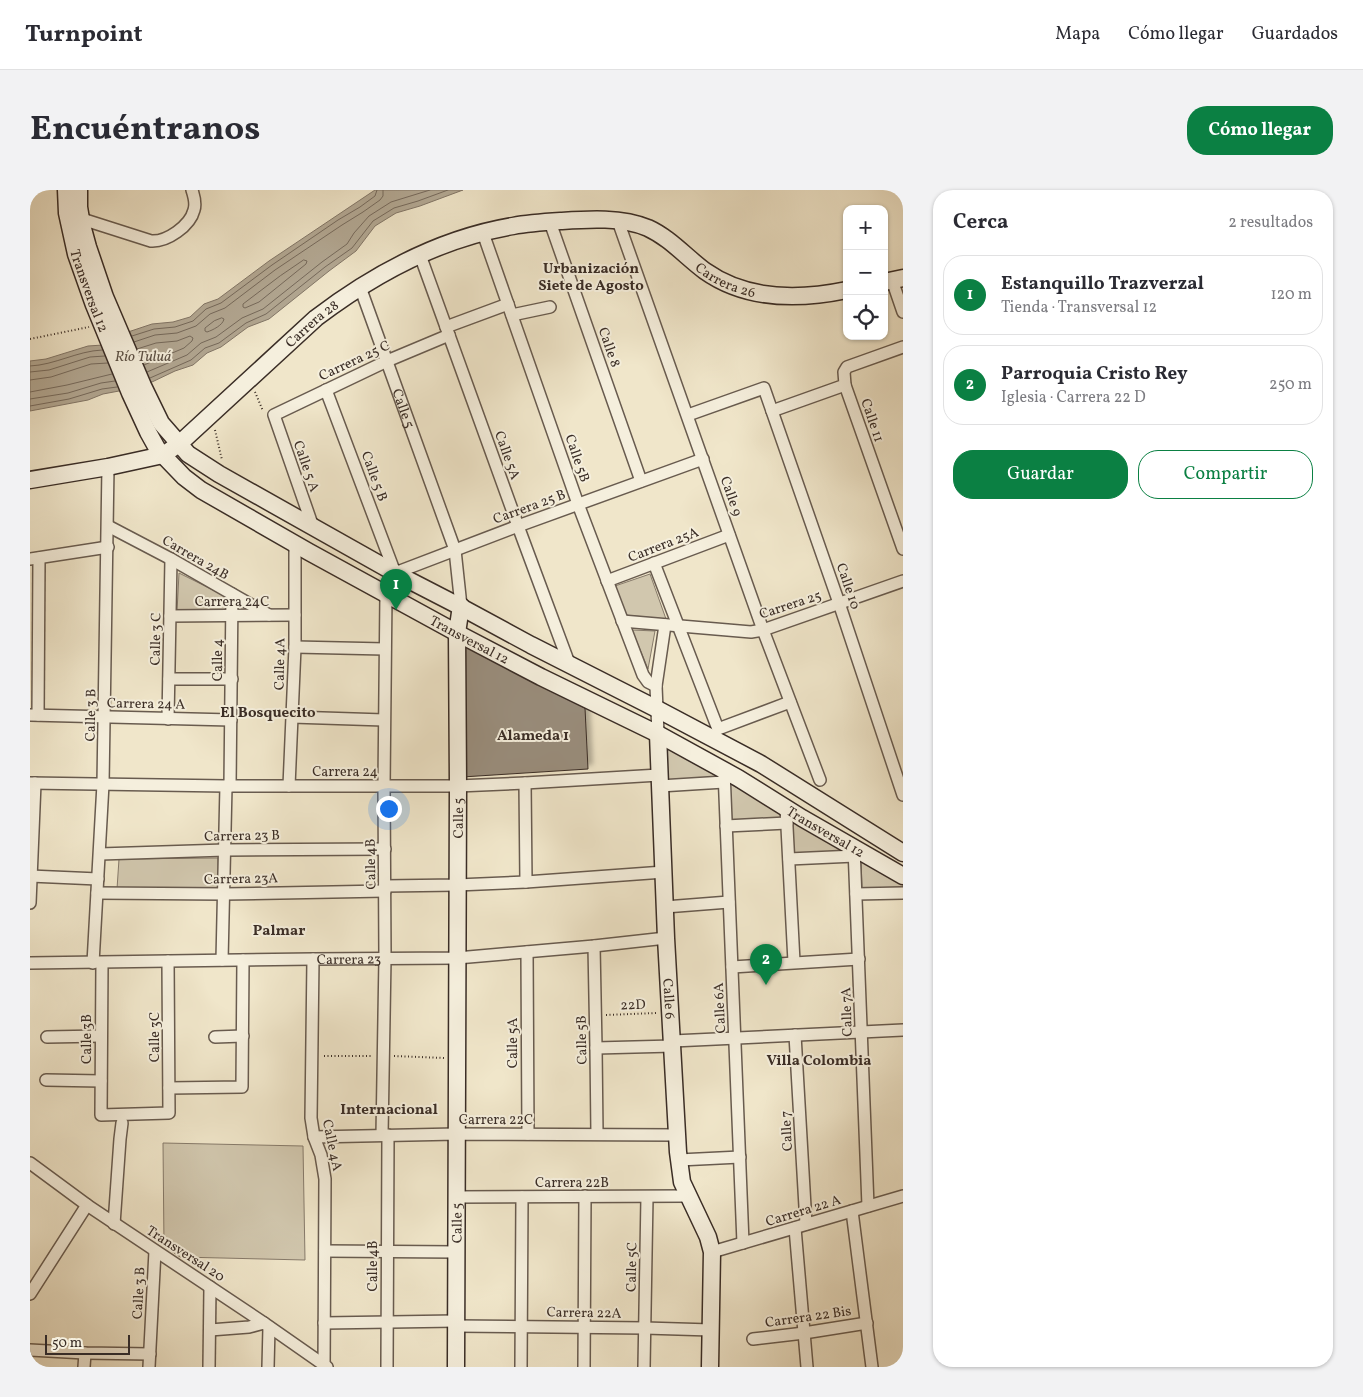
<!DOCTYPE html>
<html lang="es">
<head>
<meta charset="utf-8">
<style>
	body { margin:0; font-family:Vollkorn,serif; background:#f2f2f3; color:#2b2b33 }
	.controls { position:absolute; right:15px; top:15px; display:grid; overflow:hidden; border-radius:10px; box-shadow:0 1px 4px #0004 }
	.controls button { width:45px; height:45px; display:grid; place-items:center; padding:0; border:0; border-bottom:1px solid #e1e1e2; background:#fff; color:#2b2b33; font:25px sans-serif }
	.scale { position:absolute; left:15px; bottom:12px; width:85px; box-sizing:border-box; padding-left:5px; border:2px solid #3a2d26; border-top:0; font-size:14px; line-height:18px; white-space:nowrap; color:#3a2d26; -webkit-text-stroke:4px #f5efdd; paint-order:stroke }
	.you { position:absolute; left:358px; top:618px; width:18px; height:18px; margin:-12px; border:4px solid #fff; border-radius:50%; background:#1a73e8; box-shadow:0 0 0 8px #1a73e833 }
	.badge { display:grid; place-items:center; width:32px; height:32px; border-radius:50%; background:#0b8043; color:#fff; font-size:16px; font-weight:700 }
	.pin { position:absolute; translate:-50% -41px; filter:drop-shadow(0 1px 2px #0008) }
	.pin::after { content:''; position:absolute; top:26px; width:18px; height:15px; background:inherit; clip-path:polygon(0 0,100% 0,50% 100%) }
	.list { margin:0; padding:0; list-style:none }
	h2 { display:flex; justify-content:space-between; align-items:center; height:65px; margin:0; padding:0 20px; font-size:21px }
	h2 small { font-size:16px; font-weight:400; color:#7c7c81 }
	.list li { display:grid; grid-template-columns:32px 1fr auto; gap:15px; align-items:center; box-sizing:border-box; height:80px; margin:0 10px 10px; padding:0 10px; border:1px solid #e1e1e2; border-radius:20px }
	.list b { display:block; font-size:19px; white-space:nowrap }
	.list p { margin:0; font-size:16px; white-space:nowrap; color:#7c7c81 }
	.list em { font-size:16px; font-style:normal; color:#7c7c81 }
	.actions { display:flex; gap:10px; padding:15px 20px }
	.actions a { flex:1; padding:11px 0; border:1px solid #0b8043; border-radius:20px; text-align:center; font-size:18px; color:#0b8043 }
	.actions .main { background:#0b8043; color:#fff }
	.icon { flex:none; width:28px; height:28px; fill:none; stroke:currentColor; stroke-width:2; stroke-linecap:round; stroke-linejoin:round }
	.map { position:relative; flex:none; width:873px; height:1177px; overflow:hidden; border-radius:20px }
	header { display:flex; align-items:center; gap:30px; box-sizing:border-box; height:70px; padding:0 25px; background:#fff; border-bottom:1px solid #e1e1e2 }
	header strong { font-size:24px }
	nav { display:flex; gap:28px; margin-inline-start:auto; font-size:18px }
	.intro { display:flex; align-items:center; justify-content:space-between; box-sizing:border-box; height:120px; padding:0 30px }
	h1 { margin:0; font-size:35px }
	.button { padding:12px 22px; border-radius:20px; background:#0b8043; color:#fff; font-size:18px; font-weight:700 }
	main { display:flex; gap:30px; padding:0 30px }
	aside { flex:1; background:#fff; border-radius:20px; box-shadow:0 1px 4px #0004 }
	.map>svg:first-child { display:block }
	.green { fill:#d1c7ae; stroke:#867a6a }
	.water { fill:#b2a792; stroke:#827667 }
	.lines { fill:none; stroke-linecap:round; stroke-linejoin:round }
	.shore { stroke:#766a5c; stroke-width:1 }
	.building { fill:#998d7b; stroke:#3a2d26; filter:url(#shadow) }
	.street-casing { stroke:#685b4f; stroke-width:14 }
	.secondary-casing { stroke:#3a2d26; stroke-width:19 }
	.path { stroke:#3a2d26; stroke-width:2; stroke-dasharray:1 2.5; stroke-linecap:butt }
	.street { stroke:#f5efdd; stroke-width:11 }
	.secondary { stroke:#f5efdd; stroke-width:16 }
	.labels { text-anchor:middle; stroke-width:4; stroke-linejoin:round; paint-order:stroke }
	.street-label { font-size:14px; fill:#3a2d26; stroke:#f5efdd }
	.neighbourhood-label { font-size:15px; font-weight:bold; fill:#3a2d26; stroke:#f5efdd }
	.water-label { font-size:15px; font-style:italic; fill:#5e5246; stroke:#f5efdd }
</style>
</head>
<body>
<header>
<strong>Turnpoint</strong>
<nav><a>Mapa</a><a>Cómo llegar</a><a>Guardados</a></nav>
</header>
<div class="intro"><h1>Encuéntranos</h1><a class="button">Cómo llegar</a></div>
<main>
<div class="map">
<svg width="873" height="1177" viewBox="0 0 873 1177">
	<defs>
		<filter id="shadow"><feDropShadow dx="4.5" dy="-4.5" stdDeviation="2.5" flood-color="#0004"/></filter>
	</defs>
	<rect width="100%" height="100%" fill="#f0e6ca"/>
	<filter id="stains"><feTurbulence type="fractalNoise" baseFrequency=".004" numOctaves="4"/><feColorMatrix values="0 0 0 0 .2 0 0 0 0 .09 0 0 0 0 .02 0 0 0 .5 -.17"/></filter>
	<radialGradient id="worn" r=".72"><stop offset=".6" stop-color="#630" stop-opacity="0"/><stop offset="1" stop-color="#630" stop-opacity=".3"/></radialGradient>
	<path class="green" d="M149,383L197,407V421L147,422Z
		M620,384L636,429L595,425L585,396Z
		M602,440L625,441L618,479Z
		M633,554L690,587L634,592Z
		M700,594L751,621L752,628L702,630Z
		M761,628L820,662L763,664Z
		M188,668L189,698L87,699L89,669Z
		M831,669L873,692V697L832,698Z
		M133,953L273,956L275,1070L150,1067L134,1056Z"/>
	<path class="water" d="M345,0H433L390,16L366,23L345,36L326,61L299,81L239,129L218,137L191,157L177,163L163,175L145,181L122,192L107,195L89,201L73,204L58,210L0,221V171L16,169L58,156L73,155L86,146L122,134L143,132L160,127L174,114L188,109L239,71Z"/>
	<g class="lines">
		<path class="shore" d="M274,70L277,71L276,74L229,112L215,118L213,117V114L250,86Z
			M192,128L194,129C193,135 183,140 177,142L175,141V138L184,131Z
			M102,146L124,139L145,137L163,131L176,119L191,113L242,75L308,30L330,17L345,6L347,0
			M104,152L125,145L147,143L166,136L180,124L195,118L245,80L312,35L333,22L350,10L353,6V0
			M107,159L126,153L147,151L160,146L163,148L162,151L154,158L114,175
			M0,176C25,175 47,161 72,160
			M0,182L19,180L60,167L75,166
			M117,182L157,165L171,153L186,147L212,128L233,119L292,72L317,54L324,43L339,26L361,12L400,0
			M120,188L161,170L175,158L189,153L216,133L236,124L295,77L322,58L343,31L364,18L388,11L418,0
			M0,190L21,187L61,174L78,173
			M0,202L37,195L82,184
			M0,209L38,203L71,193L85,191
			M0,216L39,209L72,199L87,197"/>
	</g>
	<path class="building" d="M431,454L555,518L558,579L432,587Z"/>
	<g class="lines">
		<defs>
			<g id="street">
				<path d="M52,29L121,51C137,52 160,36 164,20C166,14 164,6 162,0"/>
				<path d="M588,31L733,440L790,590"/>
				<path d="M520,32L611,291"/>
				<path d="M453,43L548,314L613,485L618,492L626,496"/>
				<path d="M390,65L488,336L540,476"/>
				<path d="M862,90L873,122"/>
				<path id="s1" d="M330,97L425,360L431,416"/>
				<path d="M482,125L520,117"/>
				<path d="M416,137L478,114"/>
				<path d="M815,195L873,359"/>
				<path d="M296,200L365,383L488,336L673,269"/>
				<path d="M742,221L815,195L814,182L817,177L873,157"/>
				<path d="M658,225L734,198L809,413L873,605"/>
				<path d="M78,336L141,369L239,425"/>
				<path d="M283,337L244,225L357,171L419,145"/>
				<path d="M0,369L78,357"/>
				<path d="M624,373L688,539L760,512"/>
				<path d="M577,391L699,345"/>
				<path d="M140,426L265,425"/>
				<path d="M592,431L721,442L733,440L873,391"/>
				<path d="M265,457L355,459"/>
				<path d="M139,489H202"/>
				<path d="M0,525L201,530"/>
				<path d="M8,525L9,368"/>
				<path d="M262,527L354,530"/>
				<path d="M138,529L141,369"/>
				<path d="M628,544L626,496L635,435"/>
				<path d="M694,581L713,1053"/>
				<path d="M0,593L196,596H428L495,593L629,585"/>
				<path d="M495,593L496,692"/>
				<path d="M200,596L202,404"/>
				<path d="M259,596L265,457V353"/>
				<path d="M630,596L694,592"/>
				<path d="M756,618L764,772"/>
				<path d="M696,636L757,633"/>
				<path d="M824,658L838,1016"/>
				<path d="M70,664L195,660L355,659"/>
				<path d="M759,669L825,666"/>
				<path d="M0,686L68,689"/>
				<path d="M355,696L427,695L496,692L634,682"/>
				<path d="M67,703L194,704L355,701"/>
				<path d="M826,704L873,703"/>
				<path d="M0,713L5,593"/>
				<path d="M635,717L699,712"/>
				<path d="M564,756L566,858L567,944"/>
				<path d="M497,762L498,944"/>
				<path d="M283,769L281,928L284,947L291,965L295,989L294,1177"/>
				<path d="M192,770L196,596"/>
				<path id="s2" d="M0,773L283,769L427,768L564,756L636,748"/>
				<path d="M63,773L73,594L78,277"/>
				<path d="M72,773L71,925L139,923L138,771"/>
				<path d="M702,777L829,769"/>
				<path d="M765,845L776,1034"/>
				<path d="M17,847L71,846"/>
				<path d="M185,847L213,846"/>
				<path d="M643,851L873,840"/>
				<path d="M566,858L643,856"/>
				<path d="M16,890L71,891"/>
				<path d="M139,898L212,897L213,770"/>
				<path d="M352,945L355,768L354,596L356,404"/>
				<path d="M284,947L426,944L647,945"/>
				<path d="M649,970L710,967"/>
				<path d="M0,973L57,1015L234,1133L297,1177"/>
				<path d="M426,1007L658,1006"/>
				<path d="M822,1021L842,1177"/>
				<path d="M84,1034L90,949L92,933"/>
				<path d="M765,1038L777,1177"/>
				<path d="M295,1061L426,1062"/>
				<path d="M682,1062L873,1006"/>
				<path d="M0,1104L57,1015"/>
				<path d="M294,1133L426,1131"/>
				<path d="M426,1136L615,1138L681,1140"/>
				<path d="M180,1140L219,1137L234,1133"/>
				<path d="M723,1149L774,1143L837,1133"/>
				<path d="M0,1160L55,1163L120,1164"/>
				<path d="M54,1177L55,1163"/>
				<path d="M119,1177L125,1061"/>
				<path d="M179,1177L180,1097"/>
				<path d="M238,1177L239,1137"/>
				<path d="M357,1177L358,945"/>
				<path d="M491,1177L492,1007"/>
				<path d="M554,1177L555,1006"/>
				<path d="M614,1177L617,1007"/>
			</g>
			<g id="secondary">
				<path id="s3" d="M36,0L37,23L46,64L64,115L100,203L118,242L128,260L154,287L171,300L279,362L427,443L511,487L628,544L708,588L772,628L873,686"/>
				<path d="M49,0V17L52,35L58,57L75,107L113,196L131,233L158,264L189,284L365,383L429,416L501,455L627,519L731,574L873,663"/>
				<path d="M854,92L873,88"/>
				<path id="s4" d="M0,290L78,277L133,265L149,254L286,128C344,84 411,48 483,36C499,33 516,32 532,31C559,29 592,27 618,38C640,48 656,67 675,81C716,110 769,110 817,100"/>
				<path id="s5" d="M628,544L636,748L648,962L652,992L678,1047L682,1062L680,1177"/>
				<path id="s6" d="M426,1177L428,596L427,443L431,416"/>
			</g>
		</defs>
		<use href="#street" class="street-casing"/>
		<use href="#secondary" class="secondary-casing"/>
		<path class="path" d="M0,149L59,137
			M225,202L233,221
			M185,240L192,270
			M576,825L626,823
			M294,866H341
			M364,866L414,868"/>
		<use href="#street" class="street"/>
		<use href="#secondary" class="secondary"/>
	</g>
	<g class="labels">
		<g class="street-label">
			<text dy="5" stroke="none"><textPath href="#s4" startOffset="791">Carrera 26</textPath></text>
			<text dy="5" stroke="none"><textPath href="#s3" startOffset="104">Transversal 12</textPath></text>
			<text dy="5" stroke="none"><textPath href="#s4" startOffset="334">Carrera 28</textPath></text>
			<text transform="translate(580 157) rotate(71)" y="5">Calle 8</text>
			<text transform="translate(324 170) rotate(-25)" y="5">Carrera 25 C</text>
			<text dy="5" stroke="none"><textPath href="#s1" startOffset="129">Calle 5</textPath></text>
			<text transform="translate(843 230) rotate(71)" y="5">Calle 11</text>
			<text transform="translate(478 265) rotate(70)" y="5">Calle 5A</text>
			<text transform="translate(548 268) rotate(71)" y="5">Calle 5B</text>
			<text transform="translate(277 276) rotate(71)" y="5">Calle 5 A</text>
			<text transform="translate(345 286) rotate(70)" y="5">Calle 5 B</text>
			<text transform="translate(702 306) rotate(71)" y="5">Calle 9</text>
			<text transform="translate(499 316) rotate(-20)" y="5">Carrera 25 B</text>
			<text transform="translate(633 354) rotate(-21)" y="5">Carrera 25A</text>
			<text transform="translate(166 367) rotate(30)" y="5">Carrera 24B</text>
			<text transform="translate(819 396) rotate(71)" y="5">Calle 10</text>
			<text x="202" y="416">Carrera 24C</text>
			<text transform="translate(760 414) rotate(-18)" y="5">Carrera 25</text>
			<text transform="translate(125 449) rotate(-89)" y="5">Calle 3 C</text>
			<text dy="5" stroke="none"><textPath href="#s3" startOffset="644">Transversal 12</textPath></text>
			<text transform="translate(187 470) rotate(-90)" y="5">Calle 4</text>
			<text transform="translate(249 474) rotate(-89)" y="5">Calle 4A</text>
			<text transform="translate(116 513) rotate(1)" y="5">Carrera 24 A</text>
			<text transform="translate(60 525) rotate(-89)" y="5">Calle 3 B</text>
			<text x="315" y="586">Carrera 24</text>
			<text dy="5" stroke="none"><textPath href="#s6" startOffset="549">Calle 5</textPath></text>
			<text dy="5" stroke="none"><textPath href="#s3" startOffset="1049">Transversal 12</textPath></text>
			<text transform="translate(212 645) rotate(-1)" y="5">Carrera 23 B</text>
			<text transform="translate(340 674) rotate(-91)" y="5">Calle 4B</text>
			<text transform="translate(211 688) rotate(-1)" y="5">Carrera 23A</text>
			<text dy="5" stroke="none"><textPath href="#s2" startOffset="319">Carrera 23</textPath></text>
			<text dy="5" stroke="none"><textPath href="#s5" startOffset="265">Calle 6</textPath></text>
			<text transform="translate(603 814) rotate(-2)" y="5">22D</text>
			<text transform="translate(689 818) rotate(-93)" y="5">Calle 6A</text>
			<text transform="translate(816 822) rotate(-92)" y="5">Calle 7A</text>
			<text transform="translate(124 847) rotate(-90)" y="5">Calle 3C</text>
			<text transform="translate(56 849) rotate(-90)" y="5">Calle 3B</text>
			<text transform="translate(551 850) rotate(-91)" y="5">Calle 5B</text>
			<text transform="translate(482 853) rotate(-90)" y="5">Calle 5A</text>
			<text x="466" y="934">Carrera 22C</text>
			<text transform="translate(756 941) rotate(-93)" y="5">Calle 7</text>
			<text transform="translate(303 955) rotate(78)" y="5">Calle 4A</text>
			<text x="542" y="997">Carrera 22B</text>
			<text transform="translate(773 1020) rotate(-17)" y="5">Carrera 22 A</text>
			<text dy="5" stroke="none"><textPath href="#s6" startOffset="144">Calle 5</textPath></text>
			<text transform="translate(156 1063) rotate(33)" y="5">Transversal 20</text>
			<text transform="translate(342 1076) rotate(-90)" y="5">Calle 4B</text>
			<text transform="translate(601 1077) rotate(-89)" y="5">Calle 5C</text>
			<text transform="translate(108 1103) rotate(-87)" y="5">Calle 3 B</text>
			<text transform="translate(554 1122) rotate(1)" y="5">Carrera 22A</text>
			<text transform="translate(778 1126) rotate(-8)" y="5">Carrera 22 Bis</text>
		</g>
		<g class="neighbourhood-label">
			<text x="561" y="83">Urbanización<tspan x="561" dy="17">Siete de Agosto</tspan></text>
			<text x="238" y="527">El Bosquecito</text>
			<text x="503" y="550">Alameda 1</text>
			<text x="249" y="745">Palmar</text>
			<text x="789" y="875">Villa Colombia</text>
			<text x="359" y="924">Internacional</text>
		</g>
		<g class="water-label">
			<text x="113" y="171">Río Tuluá</text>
		</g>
	</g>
	<rect width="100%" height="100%" filter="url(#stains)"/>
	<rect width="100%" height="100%" fill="url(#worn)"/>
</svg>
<div class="controls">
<button>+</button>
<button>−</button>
<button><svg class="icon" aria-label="locate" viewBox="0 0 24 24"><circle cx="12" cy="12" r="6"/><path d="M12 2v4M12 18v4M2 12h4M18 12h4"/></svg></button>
</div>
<div class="scale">50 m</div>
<div class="you"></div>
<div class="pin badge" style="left:366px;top:420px">1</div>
<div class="pin badge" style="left:736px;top:795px">2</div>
</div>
<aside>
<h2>Cerca<small>2 resultados</small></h2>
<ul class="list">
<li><span class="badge">1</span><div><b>Estanquillo Trazverzal</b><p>Tienda · Transversal 12</p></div><em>120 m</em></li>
<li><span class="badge">2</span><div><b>Parroquia Cristo Rey</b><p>Iglesia · Carrera 22 D</p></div><em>250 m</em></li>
</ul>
<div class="actions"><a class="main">Guardar</a><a>Compartir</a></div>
</aside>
</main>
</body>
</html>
